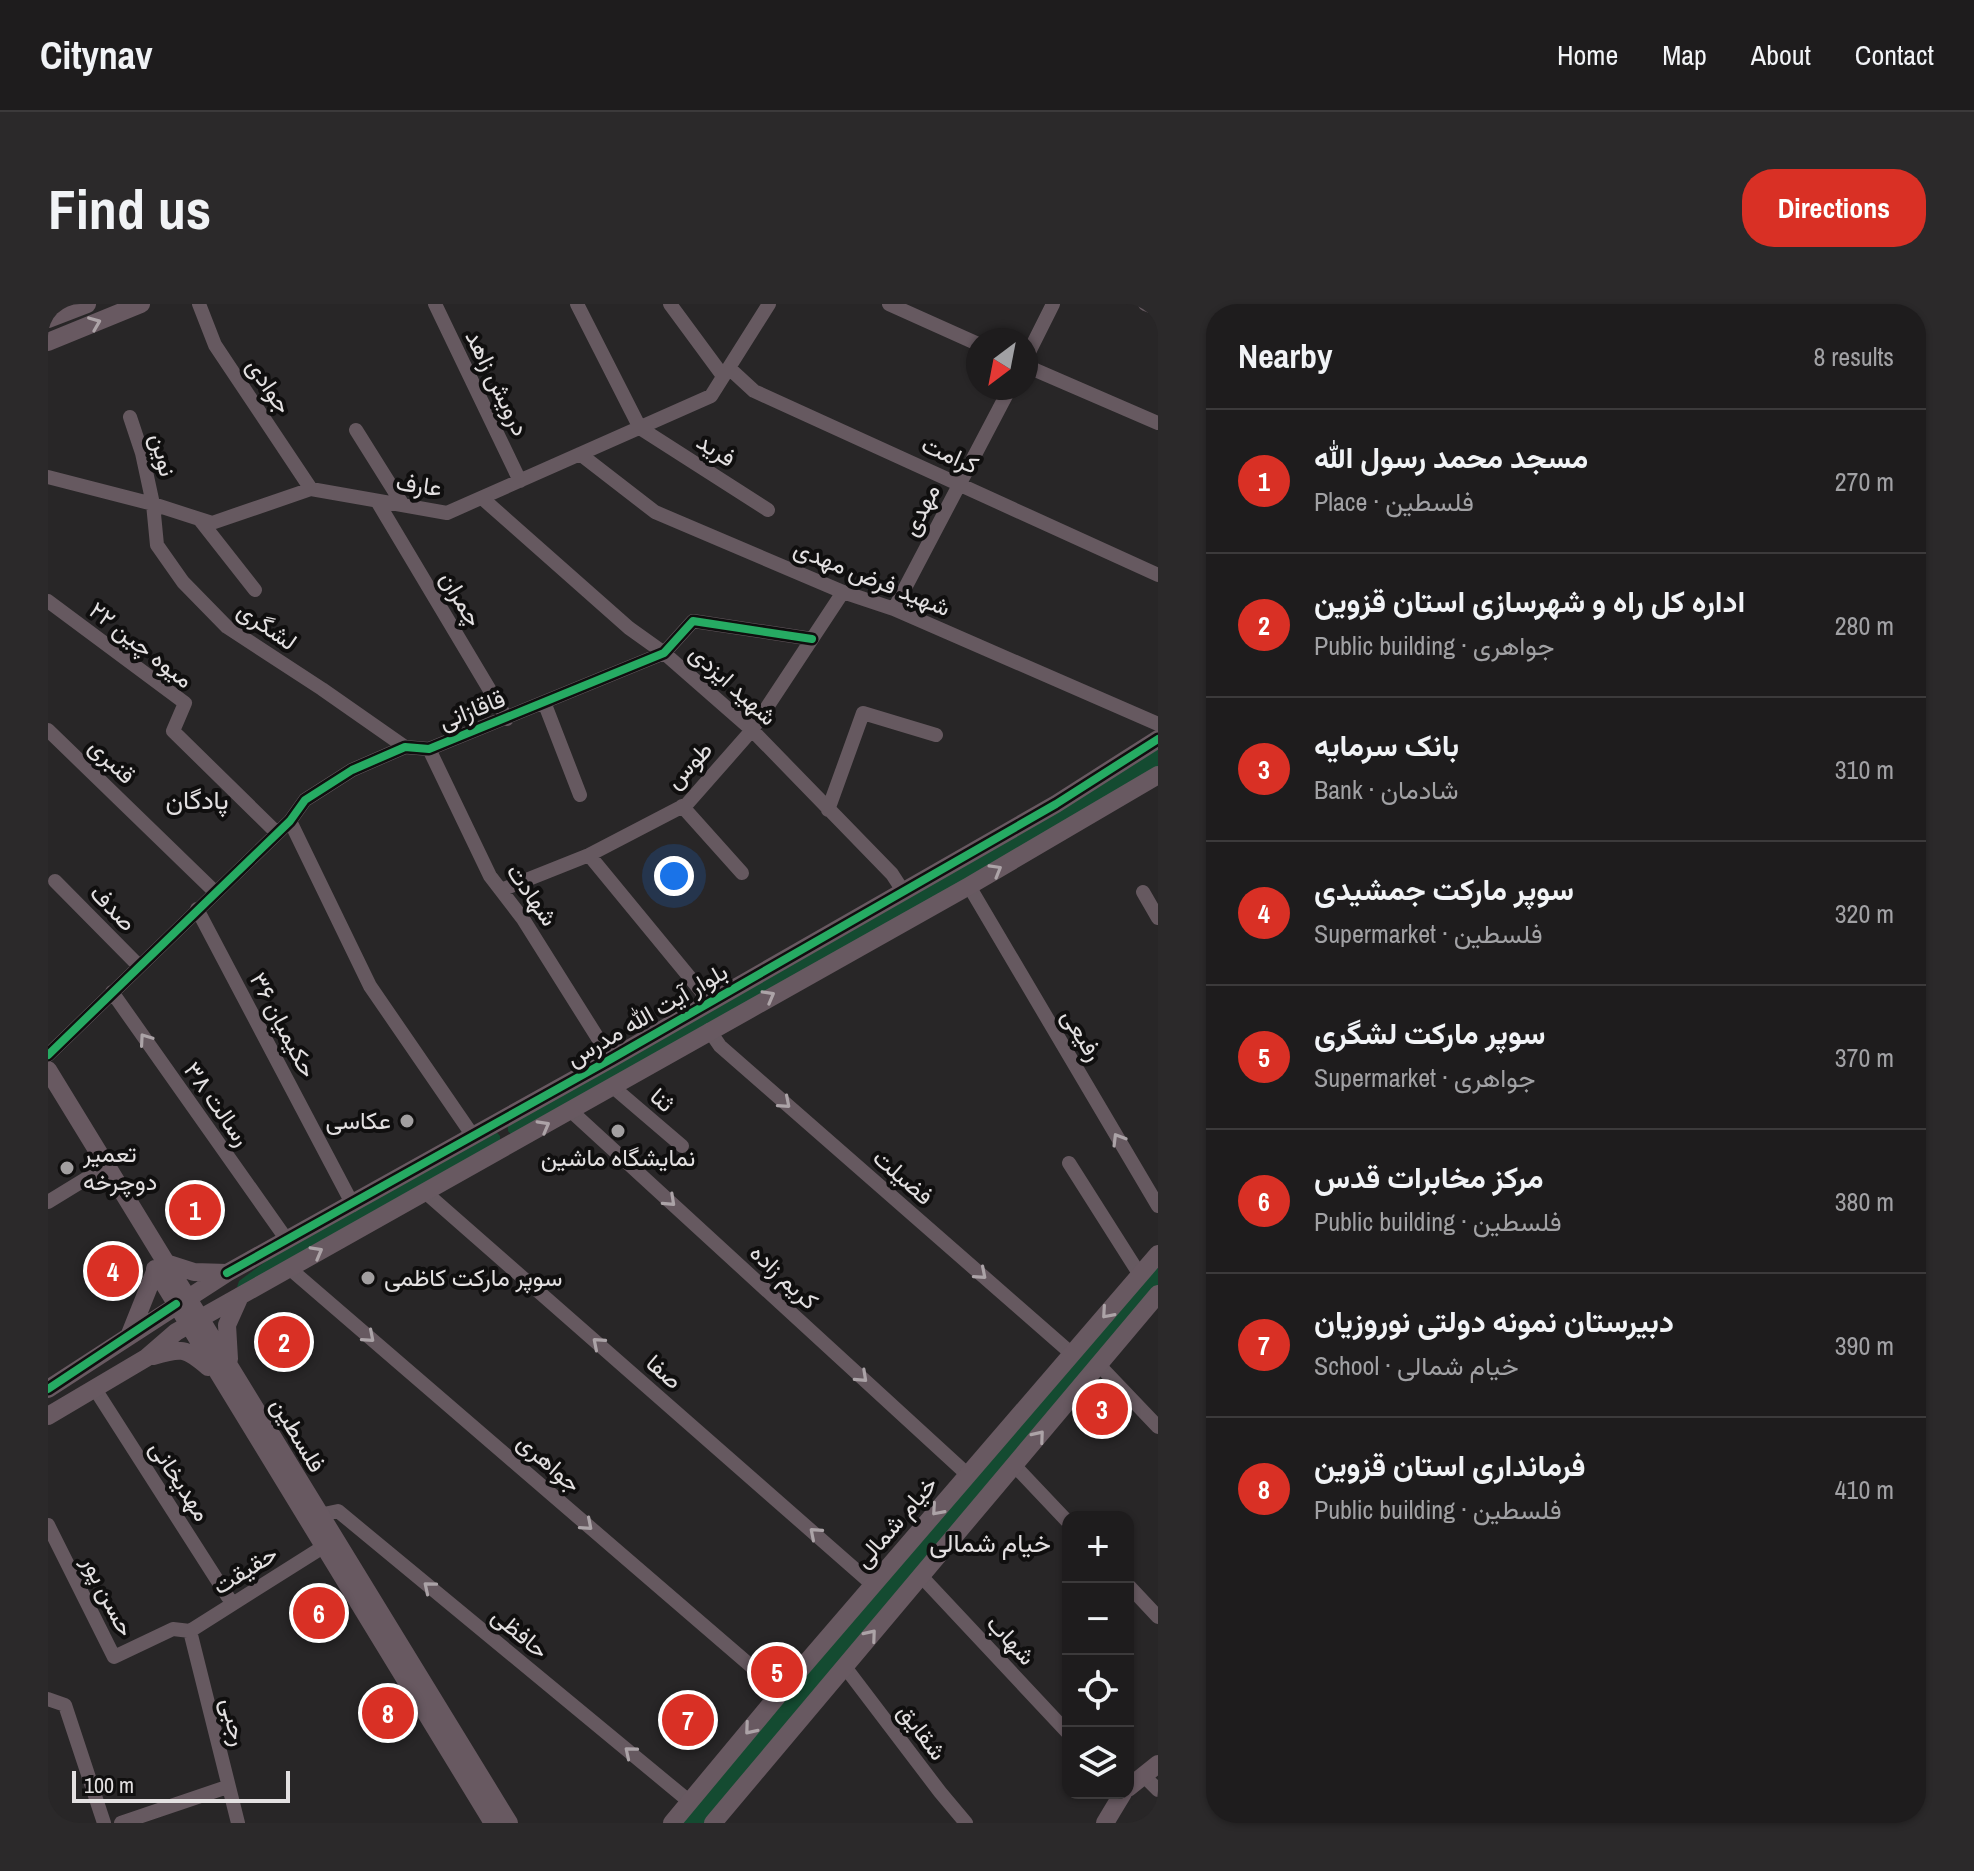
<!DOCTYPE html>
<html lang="en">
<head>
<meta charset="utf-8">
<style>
	body { margin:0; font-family:"Archivo Narrow",Vazirmatn,sans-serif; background:#2b292a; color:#f1f3f6 }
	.controls { position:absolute; right:24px; bottom:24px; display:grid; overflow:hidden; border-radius:16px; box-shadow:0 2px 6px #0004 }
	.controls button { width:72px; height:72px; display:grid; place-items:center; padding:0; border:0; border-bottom:2px solid #3c3a3b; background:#1e1c1d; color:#f1f3f6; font:40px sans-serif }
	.compass { position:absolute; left:918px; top:24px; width:72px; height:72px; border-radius:50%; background:#1e1c1d; box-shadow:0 2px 6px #0004; rotate:212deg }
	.scale { position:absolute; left:24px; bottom:20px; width:218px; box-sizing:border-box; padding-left:8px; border:4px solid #e3e0e1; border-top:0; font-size:22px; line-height:28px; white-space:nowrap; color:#e3e0e1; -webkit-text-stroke:6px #100f0f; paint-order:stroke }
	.you { position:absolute; left:626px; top:572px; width:28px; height:28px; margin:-20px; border:6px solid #fff; border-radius:50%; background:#1a73e8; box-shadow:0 0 0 12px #1a73e833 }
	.badge { display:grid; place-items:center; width:52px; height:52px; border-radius:50%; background:#d93025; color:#fff; font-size:26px; font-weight:700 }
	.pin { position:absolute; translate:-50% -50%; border:4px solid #fff; box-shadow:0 2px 8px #0006 }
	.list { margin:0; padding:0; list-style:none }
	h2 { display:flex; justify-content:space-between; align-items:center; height:104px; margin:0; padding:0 32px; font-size:34px }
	h2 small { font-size:26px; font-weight:400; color:#a1a1a4 }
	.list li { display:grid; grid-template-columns:52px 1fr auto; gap:24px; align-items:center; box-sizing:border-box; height:144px; padding:0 32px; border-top:2px solid #3c3a3b }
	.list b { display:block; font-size:30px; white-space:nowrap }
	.list p { margin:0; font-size:26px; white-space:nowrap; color:#a1a1a4 }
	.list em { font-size:26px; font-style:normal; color:#a1a1a4 }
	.icon { flex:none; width:44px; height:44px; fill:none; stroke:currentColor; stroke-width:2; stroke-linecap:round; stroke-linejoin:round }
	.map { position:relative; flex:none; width:1110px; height:1519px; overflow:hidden; border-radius:32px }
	header { display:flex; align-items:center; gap:48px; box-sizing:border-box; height:112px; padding:0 40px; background:#1e1c1d; border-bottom:2px solid #3c3a3b }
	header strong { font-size:38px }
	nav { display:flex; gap:44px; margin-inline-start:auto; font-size:28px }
	.intro { display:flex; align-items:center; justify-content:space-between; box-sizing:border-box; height:192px; padding:0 48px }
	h1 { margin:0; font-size:56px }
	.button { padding:20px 36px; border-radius:32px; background:#d93025; color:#fff; font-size:28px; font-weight:700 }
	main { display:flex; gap:48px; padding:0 48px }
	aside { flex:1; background:#1e1c1d; border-radius:32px; box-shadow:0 2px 6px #0004 }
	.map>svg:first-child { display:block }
	.green { fill:#144b31 }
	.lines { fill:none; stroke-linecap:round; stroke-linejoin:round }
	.minor { stroke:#665960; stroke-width:14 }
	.major { stroke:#685961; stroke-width:18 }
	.cycleway-casing { stroke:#100f0f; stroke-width:13 }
	.cycleway { stroke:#26ab63; stroke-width:8 }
	.oneway { stroke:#aca3a7 }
	.oneway2 { stroke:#aba3a7 }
	.poi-dot { fill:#a29fa0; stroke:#100f0f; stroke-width:3 }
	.labels { text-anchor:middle; stroke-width:8; stroke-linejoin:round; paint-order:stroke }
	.street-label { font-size:24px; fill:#e3e0e1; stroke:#100f0f }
	.poi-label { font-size:24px; fill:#e3e0e1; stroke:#100f0f; text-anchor:start }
	.neighbourhood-label { font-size:26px; fill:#e3e0e1; stroke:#100f0f }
</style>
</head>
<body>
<header>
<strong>Citynav</strong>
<nav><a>Home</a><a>Map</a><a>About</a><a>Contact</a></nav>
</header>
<div class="intro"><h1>Find us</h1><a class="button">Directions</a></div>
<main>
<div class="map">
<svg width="1110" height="1519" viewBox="0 0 1110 1519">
	<rect width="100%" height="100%" fill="#282627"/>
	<path class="green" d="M1110,435V471L469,837L460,827L459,813Z
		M443,822L452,832V846L192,985L189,983L191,977L264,923Z
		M1110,950V990L665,1519H624Z"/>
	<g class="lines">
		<path class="minor" d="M151,0L167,41L263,185
			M387,0L472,177
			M529,0L592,124L720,206
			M622,0L675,72
			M841,0L930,40
			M1097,0L1110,5
			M978,54L1005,0
			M978,62L1110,119
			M681,64L706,87L1110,271
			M82,113L94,149L105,200L109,241L135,278L179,323L274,385L357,443
			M308,126L355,201
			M532,150L607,208L795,288L846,305L1110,420
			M0,173L105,200L164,219L263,185L399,209L663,92L721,0
			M434,194L581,324L616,349L704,426L844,570L855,587
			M329,197L459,415
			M152,216L207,286
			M0,297L137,399L125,427L229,529
			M846,305L962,84
			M496,398L532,491
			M0,426L166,587
			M381,445L442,572L475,615L563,755
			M634,502L694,569
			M780,506L815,409L888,431
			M242,517L322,682L425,832
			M541,551L662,698
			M7,577L91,662
			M921,582L1110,902
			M453,586L541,551L639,500L704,426L795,288
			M1095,588L1110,614
			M149,605L305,901
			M64,688L239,936
			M661,726L672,742L1024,1050
			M0,751L242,517L257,496L304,466L357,443L381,445L616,349L645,317L764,335
			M565,783L634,842
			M523,807L920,1171
			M1021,859L1092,971
			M377,888L825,1281
			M0,898L49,868
			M241,964L733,1388
			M1051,1061L1110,1123
			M47,1085L180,1293
			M966,1161L1020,1218
			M271,1211L290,1207L642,1498
			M0,1221L66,1353L125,1325L142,1327
			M873,1272L1020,1429
			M1080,1281L1110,1313
			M142,1327L190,1519
			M142,1327L275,1243
			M797,1363L892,1488L918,1519
			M0,1395L17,1401L56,1519
			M1095,1471L1110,1486
			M73,1519L179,1483"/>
		<path class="major" d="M0,15L39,0
			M0,38L93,0
			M0,766L461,1519
			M118,959L146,968L179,969
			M107,965L445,1519
			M82,1030L108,965
			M105,1052C133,1044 137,1043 160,1063
			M181,1055L179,1021L192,992
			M0,1085L179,969L563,755L1008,500L1110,435
			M0,1112L98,1054L128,1028L921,582L1110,471
			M1080,1484L1110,1460
			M624,1519L733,1388L1110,950
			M665,1519L1110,990
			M1057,1519L1075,1489"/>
		<defs>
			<path id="cycleway" d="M0,751L242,517L257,496L304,466L357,443L381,445L616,349L645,317L764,335
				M179,969L563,755L1008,500L1110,435
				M0,1085L128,1000"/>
		</defs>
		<use href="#cycleway" class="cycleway-casing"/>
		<use href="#cycleway" class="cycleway"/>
	</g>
	<defs><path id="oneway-chevron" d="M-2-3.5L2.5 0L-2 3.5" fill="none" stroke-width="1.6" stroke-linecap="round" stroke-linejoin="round" transform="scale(2)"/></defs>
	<g class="oneway">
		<use href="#oneway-chevron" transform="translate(47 19) rotate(-22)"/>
		<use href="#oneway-chevron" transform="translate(948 566) rotate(-30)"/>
		<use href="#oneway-chevron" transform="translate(721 692) rotate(-29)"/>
		<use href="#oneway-chevron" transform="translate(496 822) rotate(-29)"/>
		<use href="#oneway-chevron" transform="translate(269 948) rotate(-29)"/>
		<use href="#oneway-chevron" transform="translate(1059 1009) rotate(131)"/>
		<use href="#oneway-chevron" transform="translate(991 1132) rotate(-50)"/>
		<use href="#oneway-chevron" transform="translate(889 1206) rotate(131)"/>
		<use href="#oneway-chevron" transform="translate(823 1331) rotate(-50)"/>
		<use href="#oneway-chevron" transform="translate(702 1425) rotate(130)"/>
	</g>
	<g class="oneway2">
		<use href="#oneway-chevron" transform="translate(97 735) rotate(-125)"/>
		<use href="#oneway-chevron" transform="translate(737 799) rotate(41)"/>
		<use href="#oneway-chevron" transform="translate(1070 835) rotate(-121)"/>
		<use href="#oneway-chevron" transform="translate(622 897) rotate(43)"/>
		<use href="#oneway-chevron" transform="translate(933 970) rotate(41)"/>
		<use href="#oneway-chevron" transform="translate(321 1033) rotate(41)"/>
		<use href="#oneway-chevron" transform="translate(550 1039) rotate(-139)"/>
		<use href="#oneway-chevron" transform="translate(814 1073) rotate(43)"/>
		<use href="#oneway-chevron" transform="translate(539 1221) rotate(41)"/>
		<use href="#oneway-chevron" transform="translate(767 1229) rotate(-139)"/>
		<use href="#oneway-chevron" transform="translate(381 1283) rotate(-140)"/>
		<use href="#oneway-chevron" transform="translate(582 1448) rotate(-140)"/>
	</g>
	<g class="poi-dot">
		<circle cx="359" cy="817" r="8"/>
		<circle cx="570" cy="827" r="8"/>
		<circle cx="19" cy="864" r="8"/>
		<circle cx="320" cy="974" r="8"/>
	</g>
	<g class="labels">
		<g class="street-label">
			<text transform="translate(449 79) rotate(64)" y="8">درویش زاهد</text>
			<text transform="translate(221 82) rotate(56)" y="8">جوادی</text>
			<text transform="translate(668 146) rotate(33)" y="8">فرید</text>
			<text transform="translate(115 151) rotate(76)" y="8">نوین</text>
			<text transform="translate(902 151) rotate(24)" y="8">کرامت</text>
			<text transform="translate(371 181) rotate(8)" y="8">عارف</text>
			<text transform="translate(873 206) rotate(-63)" y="8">مهدی</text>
			<text transform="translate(824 274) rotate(22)" y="8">شهید فرض مهدی</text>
			<text transform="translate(413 295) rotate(59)" y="8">چمران</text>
			<text transform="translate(219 322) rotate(35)" y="8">لشگری</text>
			<text transform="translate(93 341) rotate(38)" y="8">۲۲ میوه چین</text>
			<text transform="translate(685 381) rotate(42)" y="8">شهید ایزدی</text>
			<text transform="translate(424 406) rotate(-21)" y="8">قاقازانی</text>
			<text transform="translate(64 457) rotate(44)" y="8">قنبری</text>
			<text transform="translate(641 461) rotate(-46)" y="8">طوس</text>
			<text transform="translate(484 591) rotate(55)" y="8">شهادت</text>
			<text transform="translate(65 604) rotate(46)" y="8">صدف</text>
			<text transform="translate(599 711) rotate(-30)" y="8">بلوار آیت الله مدرس</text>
			<text transform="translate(235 721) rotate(62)" y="8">۳۶ حکیمیان</text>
			<text transform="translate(1034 731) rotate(59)" y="8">رفیعی</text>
			<text transform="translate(614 796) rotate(41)" y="8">ثنا</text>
			<text transform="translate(169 800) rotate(55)" y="8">۳۸ رسالت</text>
			<text transform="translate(855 873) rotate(41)" y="8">فضیلت</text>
			<text transform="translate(736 973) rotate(43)" y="8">کریم زاده</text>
			<text transform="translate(616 1068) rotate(41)" y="8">صفا</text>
			<text transform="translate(250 1131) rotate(59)" y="8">فلسطین</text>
			<text transform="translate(501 1159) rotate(41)" y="8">جواهری</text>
			<text transform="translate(132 1177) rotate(57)" y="8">مهدیخانی</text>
			<text transform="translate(848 1218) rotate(-49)" y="8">خیام شمالی</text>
			<text transform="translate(197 1266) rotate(-32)" y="8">حقیقت</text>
			<text transform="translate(60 1292) rotate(63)" y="8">حسن پور</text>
			<text transform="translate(472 1329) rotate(40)" y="8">حافظی</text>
			<text transform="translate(963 1336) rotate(47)" y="8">شهاب</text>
			<text transform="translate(186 1418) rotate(77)" y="8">رجبی</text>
			<text transform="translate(874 1428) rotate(53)" y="8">شقایق</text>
		</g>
		<g class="poi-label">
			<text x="343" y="825" text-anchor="end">عکاسی</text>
			<text x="35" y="858">تعمیر<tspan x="35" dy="28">دوچرخه</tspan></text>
			<text x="570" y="862" text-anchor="middle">نمایشگاه ماشین</text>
			<text x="336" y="982">سوپر مارکت کاظمی</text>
		</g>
		<g class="neighbourhood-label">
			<text x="149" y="505">پادگان</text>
			<text x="942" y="1248">خیام شمالی</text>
		</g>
	</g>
</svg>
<div class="controls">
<button>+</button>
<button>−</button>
<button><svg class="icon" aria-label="locate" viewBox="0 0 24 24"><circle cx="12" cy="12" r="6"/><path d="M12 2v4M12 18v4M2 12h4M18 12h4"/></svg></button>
<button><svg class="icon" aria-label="layers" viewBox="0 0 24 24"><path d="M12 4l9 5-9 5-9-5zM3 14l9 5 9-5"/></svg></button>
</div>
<svg class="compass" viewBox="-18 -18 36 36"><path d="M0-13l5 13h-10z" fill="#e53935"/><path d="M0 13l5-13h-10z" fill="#a1a1a4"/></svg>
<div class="scale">100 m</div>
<div class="you"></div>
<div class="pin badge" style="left:147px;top:906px">1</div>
<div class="pin badge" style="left:236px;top:1038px">2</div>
<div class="pin badge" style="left:1054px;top:1105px">3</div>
<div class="pin badge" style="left:65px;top:967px">4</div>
<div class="pin badge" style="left:729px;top:1368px">5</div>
<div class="pin badge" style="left:271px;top:1309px">6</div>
<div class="pin badge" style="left:640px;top:1416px">7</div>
<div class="pin badge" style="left:340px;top:1409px">8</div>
</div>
<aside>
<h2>Nearby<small>8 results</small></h2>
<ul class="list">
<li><span class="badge">1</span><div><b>مسجد محمد رسول الله</b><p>Place · فلسطین</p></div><em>270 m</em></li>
<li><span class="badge">2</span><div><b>اداره کل راه و شهرسازی استان قزوین</b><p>Public building · جواهری</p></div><em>280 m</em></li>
<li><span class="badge">3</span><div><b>بانک سرمایه</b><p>Bank · شادمان</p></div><em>310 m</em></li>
<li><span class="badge">4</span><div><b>سوپر مارکت جمشیدی</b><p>Supermarket · فلسطین</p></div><em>320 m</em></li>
<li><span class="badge">5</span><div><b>سوپر مارکت لشگری</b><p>Supermarket · جواهری</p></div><em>370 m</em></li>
<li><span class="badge">6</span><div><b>مرکز مخابرات قدس</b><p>Public building · فلسطین</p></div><em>380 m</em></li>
<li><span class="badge">7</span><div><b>دبیرستان نمونه دولتی نوروزیان</b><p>School · خیام شمالی</p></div><em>390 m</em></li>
<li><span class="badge">8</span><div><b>فرمانداری استان قزوین</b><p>Public building · فلسطین</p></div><em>410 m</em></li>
</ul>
</aside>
</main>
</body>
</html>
